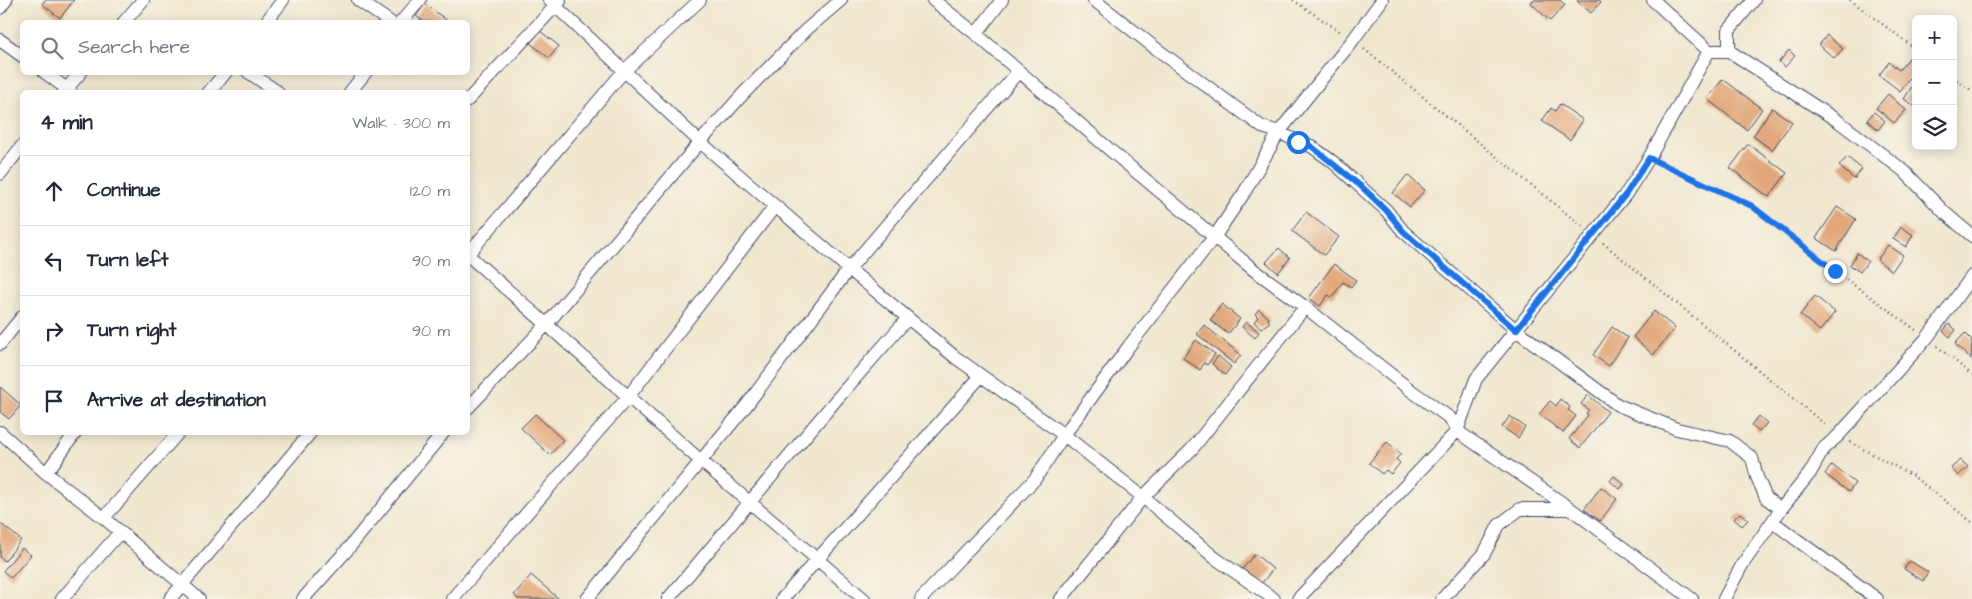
<!DOCTYPE html>
<html lang="en">
<head>
<meta charset="utf-8">
<style>
	body { margin:0; font-family:"Architects Daughter",sans-serif; background:#f2f2f3; color:#1f2937 }
	.controls { position:absolute; right:15px; top:15px; display:grid; overflow:hidden; border-radius:8px; box-shadow:0 2px 12px #0003 }
	.controls button { width:45px; height:45px; display:grid; place-items:center; padding:0; border:0; border-bottom:1px solid #e0e1e3; background:#fff; color:#1f2937; font:25px sans-serif }
	.stop { position:absolute; width:15px; height:15px; margin:-11px; border:4px solid #1a73e8; border-radius:50%; background:#fff }
	.stop.end { background:#1a73e8; border-color:#fff; box-shadow:0 1px 5px #0008 }
	.list { margin:0; padding:0; list-style:none }
	h2 { display:flex; justify-content:space-between; align-items:center; height:65px; margin:0; padding:0 20px; font-size:21px }
	h2 small { font-size:16px; font-weight:400; color:#747a83 }
	.list li { display:grid; grid-template-columns:32px 1fr auto; gap:15px; align-items:center; box-sizing:border-box; height:70px; padding:0 20px; border-top:1px solid #e0e1e3 }
	.list b { display:block; font-size:19px; white-space:nowrap }
	.list em { font-size:16px; font-style:normal; color:#747a83 }
	.icon { flex:none; width:28px; height:28px; fill:none; stroke:currentColor; stroke-width:2; stroke-linecap:round; stroke-linejoin:round }
	.map { position:relative; flex:none; width:1972px; height:599px; overflow:hidden }
	.search { position:absolute; background:#fff; box-shadow:0 2px 12px #0003; left:20px; top:20px; width:450px; height:55px; display:flex; align-items:center; gap:12px; box-sizing:border-box; padding:0 18px; border-radius:8px; color:#747a83; font-size:19px }
	.panel { position:absolute; background:#fff; box-shadow:0 2px 12px #0003; left:20px; top:90px; width:450px; height:345px; border-radius:8px }
	.map>svg:first-child { display:block }
	.building { fill:#e2a87c }
	.lines { fill:none; stroke-linecap:round; stroke-linejoin:round }
	.minor-casing { stroke:#3b4b6f; stroke-width:14 }
	.path { stroke:#3b4b6f; stroke-width:2.5; stroke-dasharray:1 4; stroke-linecap:butt }
	.minor { stroke:#fff; stroke-width:12 }
	.route { stroke:#1a73e8; stroke-width:6 }
</style>
</head>
<body>
<div class="map">
<svg width="1972" height="599" viewBox="0 0 1972 599">
	<rect width="100%" height="100%" fill="#f7f3e8"/>
	<filter id="ink" filterUnits="userSpaceOnUse"><feTurbulence type="fractalNoise" baseFrequency=".02" numOctaves="2"/><feDisplacementMap in="SourceGraphic" scale="10" xChannelSelector="R" yChannelSelector="G"/><feConvolveMatrix kernelMatrix="1 2 1 2 8 2 1 2 1" color-interpolation-filters="sRGB"/></filter>
	<filter id="wash" filterUnits="userSpaceOnUse"><feTurbulence type="fractalNoise" baseFrequency=".0096" numOctaves="4" result="noise"/><feDisplacementMap in="SourceGraphic" scale="20" xChannelSelector="R" yChannelSelector="G"/><feGaussianBlur stdDeviation="1.12" result="paint"/><feColorMatrix in="noise" values="0 0 0 0 0 0 0 0 0 0 0 0 0 0 0 0 0 1.4 0 .05"/><feComposite in="paint" operator="in"/></filter>
	<g filter="url(#wash)">
		<rect width="100%" height="100%" fill="#f0e7ce"/>
		<g id="blocks">
			<path class="building" d="M45,0H74L60,18L42,4Z
				M1533,0H1560L1565,5L1550,21L1531,3Z
				M1578,0H1599L1601,2L1591,13L1577,1Z
				M425,4L449,22H424L416,16Z
				M540,31L559,46L549,58L530,43Z
				M1827,35L1843,49L1834,58L1819,45Z
				M1789,50L1795,56L1785,67L1779,62Z
				M1909,58L1916,63V70L1900,91L1879,75L1889,62L1899,70Z
				M1723,79L1762,109L1747,130L1707,99Z
				M1916,80V107L1904,99Z
				M1888,94L1906,110L1894,123L1876,108Z
				M1560,104L1583,120L1570,140L1542,121L1551,108L1555,111Z
				M1772,108L1792,122L1772,150L1753,136Z
				M1874,112L1885,121L1878,130L1867,120Z
				M1748,144L1787,173L1769,197L1730,168Z
				M1847,157L1862,169L1854,179L1839,166Z
				M1407,175L1425,190L1410,207L1393,193Z
				M1837,207L1856,219L1836,251L1816,238Z
				M1306,212L1339,237L1324,255L1292,231Z
				M1901,227L1913,235L1906,247L1893,239Z
				M1888,245L1903,255L1892,271L1877,260Z
				M1279,248L1290,258L1278,273L1266,262Z
				M1857,253L1868,261L1860,272L1850,265Z
				M1334,264L1356,280L1351,287L1343,282L1332,297L1328,295L1320,306L1309,298Z
				M1815,296L1835,312L1820,331L1800,315Z
				M1222,304L1240,319L1228,334L1210,320Z
				M1259,309L1269,318L1268,320L1270,322L1261,328L1254,322L1258,317L1255,314Z
				M1654,311L1675,328L1653,355L1633,337Z
				M1246,322L1259,332L1255,338L1242,327Z
				M1949,324L1956,330L1950,337L1943,331Z
				M1204,325L1241,355L1234,364L1197,334Z
				M1612,327L1628,338L1609,366L1593,355Z
				M1965,333L1972,340L1971,359L1955,344Z
				M1196,340L1215,354L1207,365L1204,363L1200,370L1183,358Z
				M1218,356L1231,367L1225,375L1212,364Z
				M0,387L21,405L9,419L0,412Z
				M1588,395L1608,412L1580,448L1569,439L1588,415L1586,413L1589,410L1581,404Z
				M1560,399L1570,407L1568,410L1576,416L1563,433L1539,414L1550,401L1556,406Z
				M535,414L563,440L550,455L521,428Z
				M1510,416L1525,427L1518,438L1502,427Z
				M1759,416L1767,423L1759,432L1751,425Z
				M1387,442L1401,454L1396,459L1400,463L1391,474L1386,470L1382,474L1369,463Z
				M1961,460L1968,467L1958,476L1951,468Z
				M1832,465L1855,483L1849,492L1825,474Z
				M1614,476L1624,484L1620,489L1610,481Z
				M1601,487L1617,499L1600,521L1584,509Z
				M1740,513L1748,520L1742,526L1734,519Z
				M0,523L21,540L5,561L0,557Z
				M22,548L31,555L11,578L3,571Z
				M1255,554L1273,569L1258,588L1239,573Z
				M1910,561L1928,572L1923,581L1904,569Z
				M531,575L559,599H518L514,595Z"/>
		</g>
	</g>
	<g filter="url(#ink)">
		<use href="#blocks" fill-opacity="0" stroke="#3b4b6f" stroke-width="1"/>
		<g class="lines">
			<defs>
				<path id="minor" d="M358,0L390,22
					M549,0L700,142L849,269L955,357L1064,435L1143,497L1215,558L1274,599
					M933,0L976,34L1110,150L1254,270L1305,307L1413,392L1450,418L1457,431L1571,509L1692,599
					M1094,0L1154,47L1262,127L1279,132L1298,142L1311,146L1333,162L1386,210L1403,231L1516,330L1618,405L1677,429L1730,441L1752,458L1757,477L1766,498L1781,509
					M1653,0L1709,51
					M0,8L6,0
					M124,22L143,0
					M266,22L283,0
					M401,22L420,0
					M976,34L1002,0
					M0,40L22,56
					M1729,51L1838,121L1904,171L1944,212L1972,236
					M44,72L71,92
					M248,72L278,92
					M64,92L81,72
					M209,92L226,72
					M350,92L366,72
					M468,100L560,1
					M0,174L22,146
					M468,254L624,71L700,0
					M468,255L701,461L864,599
					M0,344L22,317
					M468,408L547,324L700,142L743,94L806,30L841,0
					M0,432L46,473L104,518L199,599
					M46,473L76,432
					M104,518L179,432
					M1773,522L1877,599
					M62,599L120,532
					M170,599L311,432
					M303,599L348,549L444,432
					M452,599L628,397L775,206
					M587,599L746,406L849,269L1019,71
					M668,599L836,400L908,318
					M782,599L981,376
					M921,599L1035,479L1064,435L1129,346L1215,236L1244,193L1279,132L1353,40L1382,0
					M1061,599L1143,497L1192,449L1305,307
					M1298,599L1457,431L1476,379L1626,194L1649,158L1709,51H1729V30L1754,0
					M1442,599L1484,554L1499,525L1520,509H1571
					M1724,599L1742,565L1781,509L1810,473L1824,448L1838,436L1927,338L1972,276"/>
			</defs>
			<use href="#minor" class="minor-casing"/>
			<path class="path" d="M1293,0L1342,33
				M1850,0L1916,49
				M1364,49L1583,227
				M1953,77L1972,91
				M1661,163L1752,206L1835,271L1916,330
				M1603,243L1827,426
				M1937,346L1972,375
				M1850,442L1913,476L1972,522"/>
			<use href="#minor" class="minor"/>
		</g>
	</g>
	<g class="lines" filter="url(#ink)">
		<path class="route" d="M1298,142L1311,146L1363,188L1386,210L1403,231L1516,330L1626,194L1649,158L1752,206L1835,271"/>
	</g>
</svg>
<div class="controls">
<button>+</button>
<button>−</button>
<button><svg class="icon" aria-label="layers" viewBox="0 0 24 24"><path d="M12 4l9 5-9 5-9-5zM3 14l9 5 9-5"/></svg></button>
</div>
<div class="stop" style="left:1298px;top:142px"></div>
<div class="stop end" style="left:1835px;top:271px"></div>
<div class="search"><svg class="icon" aria-label="search" viewBox="0 0 24 24"><circle cx="10" cy="10" r="6"/><path d="M15 15l6 6"/></svg>Search here</div>
<section class="panel">
<h2>4 min<small>Walk · 300 m</small></h2>
<ul class="list">
<li><svg class="icon" aria-label="ahead" viewBox="0 0 24 24"><path d="M12 20V5M6 11l6-6 6 6"/></svg><div><b>Continue</b></div><em>120 m</em></li>
<li><svg class="icon" aria-label="left" viewBox="0 0 24 24"><path d="M17 20v-9H6M10 6l-5 5 5 5"/></svg><div><b>Turn left</b></div><em>90 m</em></li>
<li><svg class="icon" aria-label="right" viewBox="0 0 24 24"><path d="M7 20v-9h11M14 6l5 5-5 5"/></svg><div><b>Turn right</b></div><em>90 m</em></li>
<li><svg class="icon" aria-label="arrive" viewBox="0 0 24 24"><path d="M6 21V4h12l-3 4 3 4H6"/></svg><div><b>Arrive at destination</b></div></li>
</ul>
</section>
</div>
</body>
</html>
